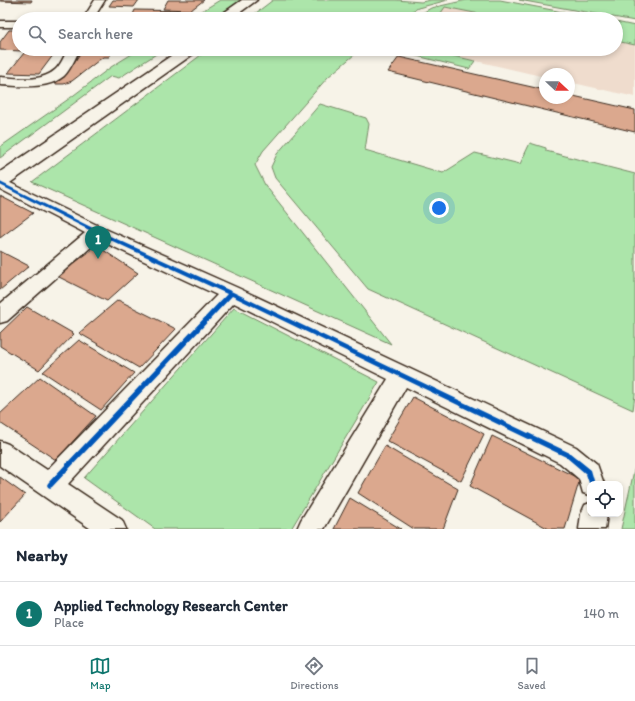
<!DOCTYPE html>
<html lang="en">
<head>
<meta charset="utf-8">
<style>
	body { margin:0; font-family:Itim,sans-serif; background:#f6f6f7; color:#1f2937 }
	.controls { position:absolute; right:12px; bottom:12px; display:grid; overflow:hidden; border-radius:8px; box-shadow:0 2px 6px #0003 }
	.controls button { width:36px; height:36px; display:grid; place-items:center; padding:0; border:0; border-bottom:1px solid #e0e1e3; background:#fff; color:#1f2937; font:20px sans-serif }
	.compass { position:absolute; left:539px; top:68px; width:36px; height:36px; border-radius:50%; background:#fff; box-shadow:0 2px 6px #0003; rotate:112deg }
	.you { position:absolute; left:439px; top:208px; width:14px; height:14px; margin:-10px; border:3px solid #fff; border-radius:50%; background:#1a73e8; box-shadow:0 0 0 6px #1a73e833 }
	.badge { display:grid; place-items:center; width:26px; height:26px; border-radius:50%; background:#0f766e; color:#fff; font-size:13px; font-weight:700 }
	.pin { position:absolute; translate:-50% -33px; filter:drop-shadow(0 1px 2px #0008) }
	.pin::after { content:''; position:absolute; top:21px; width:14px; height:12px; background:inherit; clip-path:polygon(0 0,100% 0,50% 100%) }
	.list { margin:0; padding:0; list-style:none }
	h2 { display:flex; justify-content:space-between; align-items:center; height:52px; margin:0; padding:0 16px; font-size:17px }
	h2 small { font-size:13px; font-weight:400; color:#747a83 }
	.list li { display:grid; grid-template-columns:26px 1fr auto; gap:12px; align-items:center; box-sizing:border-box; height:64px; padding:0 16px; border-top:1px solid #e0e1e3 }
	.list b { display:block; font-size:15px; white-space:nowrap }
	.list p { margin:0; font-size:13px; white-space:nowrap; color:#747a83 }
	.list em { font-size:13px; font-style:normal; color:#747a83 }
	.icon { flex:none; width:22px; height:22px; fill:none; stroke:currentColor; stroke-width:2; stroke-linecap:round; stroke-linejoin:round }
	.map { position:relative; flex:none; width:635px; height:529px; overflow:hidden }
	.search { position:absolute; background:#fff; box-shadow:0 2px 6px #0003; left:12px; right:12px; top:12px; height:44px; display:flex; align-items:center; gap:10px; box-sizing:border-box; padding:0 14px; border-radius:22px; color:#747a83; font-size:15px }
	.sheet { height:116px; background:#fff }
	nav { display:flex; justify-content:space-around; align-items:center; box-sizing:border-box; height:56px; border-top:1px solid #e0e1e3; background:#fff; font-size:11px; color:#747a83 }
	nav a { display:grid; justify-items:center; gap:2px }
	nav .on { color:#0f766e }
	.map>svg:first-child { display:block }
	.built { fill:#efdccd }
	.green { fill:#ace5aa; stroke:#748864 }
	.building { fill:#dba88e; stroke:#3b2a1e }
	.lines { fill:none; stroke-linecap:round; stroke-linejoin:round }
	.street-casing { stroke:#3b2a1e; stroke-width:3 }
	.secondary-casing { stroke:#3b2a1e; stroke-width:3 }
	.street { fill:#f7f3e8; fill-rule:evenodd }
	.secondary { fill:#f7f3e8; fill-rule:evenodd }
	.cycleway-casing { stroke:#f7f3e8; stroke-width:3 }
	.cycleway { fill:#0057b8; fill-rule:evenodd }
</style>
</head>
<body>
<div class="map">
<svg width="635" height="529" viewBox="0 0 635 529">
	<rect width="100%" height="100%" fill="#f7f3e8"/>
	<filter id="ink" filterUnits="userSpaceOnUse"><feTurbulence type="fractalNoise" baseFrequency=".025" numOctaves="2"/><feDisplacementMap in="SourceGraphic" scale="8" xChannelSelector="R" yChannelSelector="G"/><feConvolveMatrix kernelMatrix="1 2 1 2 8 2 1 2 1" color-interpolation-filters="sRGB"/></filter>
	<g filter="url(#ink)">
		<path class="built" d="M445,7L504,19H437Z
			M616,41L635,45V97L569,82V74H545V77L424,49H616Z"/>
		<path class="green" d="M220,0H242L212,19H189Z
			M273,0H396L421,2L431,0H448L418,8L397,19H248Z
			M467,0H500L599,19H504L445,7L437,19H412L431,8Z
			M519,0H635V21Z
			M616,22L635,26V45L616,41Z
			M140,49H164L119,78L111,76L0,158V147L70,98L111,67Z
			M209,49H361L328,77L263,151L255,165L265,185L391,344L32,182Z
			M389,49H424L475,61L469,69Z
			M320,104L366,118L369,124L365,150L443,173L475,153L520,164L530,143L546,148V151L635,174V395L633,410L368,289L275,178L271,167L277,154Z
			M234,308L379,382L291,529H155L84,478Z
			M635,466V529H621Z"/>
		<path class="building" d="M0,0H32L31,2L0,1Z
			M113,0H139L134,7L109,6Z
			M168,0H204L191,10L163,9Z
			M135,10L189,11L176,19H131Z
			M9,30H19V49H23L22,51L0,50V42Z
			M83,49H117L116,52H112L109,57H103L72,81L64,84H55L67,73Z
			M24,53L54,54L39,74L8,73Z
			M399,57L545,90V98H569V95L635,110V132L388,72Z
			M0,196L33,213L0,238Z
			M97,246L138,273L107,301L57,276Z
			M0,251L29,266L0,290Z
			M118,300L176,329L139,368L79,333Z
			M27,307L74,334L39,370L0,346V333Z
			M79,340L134,373L101,410L43,372Z
			M40,377L96,416L56,460L0,423V414Z
			M413,397L484,434L461,481L387,441Z
			M492,436L580,479L565,529H549L470,486Z
			M385,446L458,489L443,529H414L358,493Z
			M0,477L25,495L0,522Z
			M350,498L401,529H334Z"/>
		<g class="lines">
			<defs>
				<path id="street" d="M95,0H105L93,19H83Z
					M0,21H19V27H0Z
					M68,49H80C75,58 71,69 64,76C47,90 20,86 0,85V77C17,78 40,83 55,70C61,65 64,56 68,49Z
					M0,178L103,228L238,288L576,447L597,464L604,484H590V495L583,493L579,479L560,463L406,387L324,529H297L301,520L388,379L234,303L68,484L122,520L126,529H91L0,466V441L8,444L47,470L217,295L99,240L7,321L0,323V304L85,233L0,189Z
					M590,503V514H607L605,529H579L581,514L585,505Z"/>
				<path id="secondary" d="M242,0H257L231,19H215Z
					M181,49H198L196,52L7,185L0,187V172Z"/>
			</defs>
			<use href="#street" class="street-casing"/>
			<use href="#secondary" class="secondary-casing"/>
			<use href="#street" class="street"/>
			<use href="#secondary" class="secondary"/>
			<defs>
				<path id="cycleway" d="M0,182L99,231L233,292L570,453L591,470L595,484H590V486L586,474L566,457L232,296L52,487L50,488L48,487L47,485L48,483L227,294L95,233L0,185Z"/>
			</defs>
			<use href="#cycleway" class="cycleway-casing"/>
			<use href="#cycleway" class="cycleway"/>
		</g>
	</g>
</svg>
<div class="controls">
<button><svg class="icon" aria-label="locate" viewBox="0 0 24 24"><circle cx="12" cy="12" r="6"/><path d="M12 2v4M12 18v4M2 12h4M18 12h4"/></svg></button>
</div>
<svg class="compass" viewBox="-18 -18 36 36"><path d="M0-13l5 13h-10z" fill="#e53935"/><path d="M0 13l5-13h-10z" fill="#747a83"/></svg>
<div class="you"></div>
<div class="pin badge" style="left:98px;top:259px">1</div>
<div class="search"><svg class="icon" aria-label="search" viewBox="0 0 24 24"><circle cx="10" cy="10" r="6"/><path d="M15 15l6 6"/></svg>Search here</div>
</div>
<section class="sheet">
<h2>Nearby<small></small></h2>
<ul class="list">
<li><span class="badge">1</span><div><b>Applied Technology Research Center</b><p>Place</p></div><em>140 m</em></li>
</ul>
</section>
<nav>
<a class="on"><svg class="icon" aria-label="map" viewBox="0 0 24 24"><path d="M3 6l6-2 6 2 6-2v14l-6 2-6-2-6 2zM9 4v14M15 6v14"/></svg>Map</a>
<a><svg class="icon" aria-label="directions" viewBox="0 0 24 24"><path d="M12 3l9 9-9 9-9-9zM9 14v-3h6M13 9l2 2-2 2"/></svg>Directions</a>
<a><svg class="icon" aria-label="saved" viewBox="0 0 24 24"><path d="M7 4h10v16l-5-4-5 4z"/></svg>Saved</a>
</nav>
</body>
</html>
